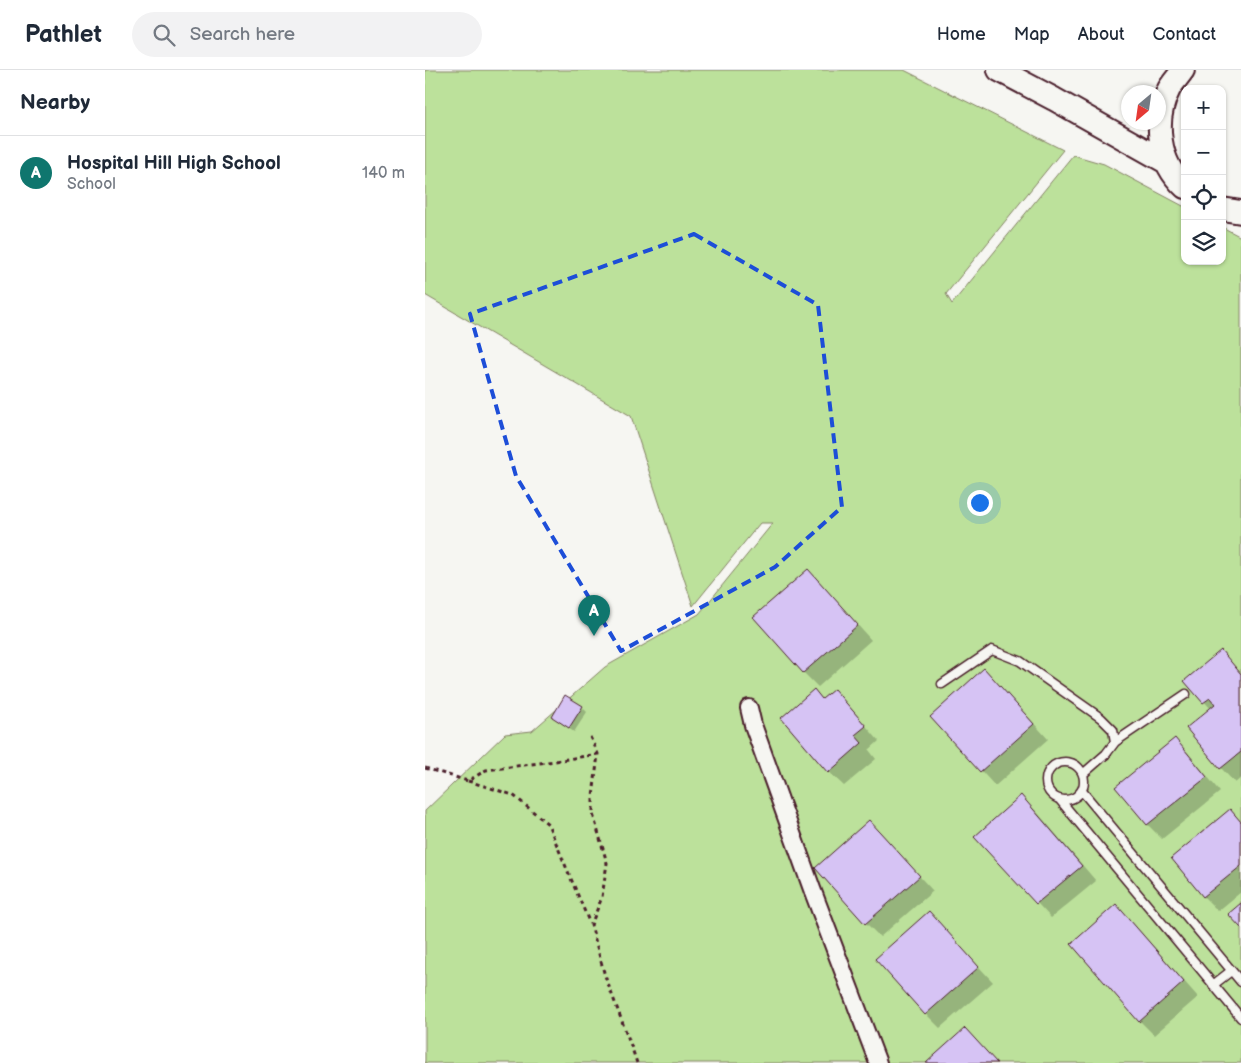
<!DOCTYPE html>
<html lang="en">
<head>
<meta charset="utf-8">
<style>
	body { margin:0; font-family:"Balsamiq Sans",sans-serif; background:#f2f2f3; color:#1f2937 }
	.controls { position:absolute; right:15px; top:15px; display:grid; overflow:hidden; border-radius:10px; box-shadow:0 1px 4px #0004 }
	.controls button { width:45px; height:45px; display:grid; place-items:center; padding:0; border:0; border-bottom:1px solid #e0e1e3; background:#fff; color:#1f2937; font:25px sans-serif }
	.compass { position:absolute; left:696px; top:15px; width:45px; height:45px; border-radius:50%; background:#fff; box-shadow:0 1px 4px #0004; rotate:209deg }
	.you { position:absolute; left:554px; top:432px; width:18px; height:18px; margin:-12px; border:4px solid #fff; border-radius:50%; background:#1a73e8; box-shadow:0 0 0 8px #1a73e833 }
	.badge { display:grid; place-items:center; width:32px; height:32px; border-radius:50%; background:#0f766e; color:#fff; font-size:16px; font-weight:700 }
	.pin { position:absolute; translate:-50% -41px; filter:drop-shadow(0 1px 2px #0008) }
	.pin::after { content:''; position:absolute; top:26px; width:18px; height:15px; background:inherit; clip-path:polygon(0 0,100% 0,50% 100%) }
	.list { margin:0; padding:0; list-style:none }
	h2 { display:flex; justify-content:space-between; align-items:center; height:65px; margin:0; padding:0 20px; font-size:21px }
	h2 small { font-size:16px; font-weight:400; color:#747a83 }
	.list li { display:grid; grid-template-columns:32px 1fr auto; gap:15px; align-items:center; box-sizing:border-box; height:75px; padding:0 20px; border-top:1px solid #e0e1e3 }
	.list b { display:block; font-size:19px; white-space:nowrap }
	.list p { margin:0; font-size:16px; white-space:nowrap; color:#747a83 }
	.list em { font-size:16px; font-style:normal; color:#747a83 }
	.icon { flex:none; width:28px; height:28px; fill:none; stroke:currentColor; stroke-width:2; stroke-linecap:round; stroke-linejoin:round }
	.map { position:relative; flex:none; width:816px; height:993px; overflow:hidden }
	header { display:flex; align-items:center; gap:30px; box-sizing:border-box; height:70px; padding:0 25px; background:#fff; border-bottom:1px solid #e0e1e3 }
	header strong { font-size:24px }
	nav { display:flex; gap:28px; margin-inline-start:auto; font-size:18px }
	.search { width:350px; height:45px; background:#f2f2f3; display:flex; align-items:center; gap:12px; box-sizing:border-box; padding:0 18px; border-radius:28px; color:#747a83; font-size:19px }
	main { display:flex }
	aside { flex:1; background:#fff }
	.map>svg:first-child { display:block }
	.green { fill:#bce19b; stroke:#838063 }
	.shadow { fill:#0003 }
	.building { fill:#d6c3f4; stroke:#4a1f2b }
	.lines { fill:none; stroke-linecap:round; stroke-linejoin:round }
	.service-casing { stroke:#4a1f2b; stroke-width:11 }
	.minor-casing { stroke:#4a1f2b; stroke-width:20 }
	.secondary-casing { stroke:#4a1f2b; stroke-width:26 }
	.path { stroke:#4a1f2b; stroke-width:3; stroke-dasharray:4 4; stroke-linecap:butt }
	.service { stroke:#f6f6f2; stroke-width:8 }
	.minor { stroke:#f6f6f2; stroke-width:16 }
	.secondary { stroke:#f6f6f2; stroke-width:22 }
	.marked { fill:none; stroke:#1d4ed8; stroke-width:4; stroke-dasharray:10 6; stroke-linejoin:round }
</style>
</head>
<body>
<header>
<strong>Pathlet</strong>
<div class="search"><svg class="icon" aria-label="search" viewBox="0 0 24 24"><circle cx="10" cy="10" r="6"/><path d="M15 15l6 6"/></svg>Search here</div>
<nav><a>Home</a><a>Map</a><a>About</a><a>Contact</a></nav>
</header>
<main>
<aside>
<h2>Nearby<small></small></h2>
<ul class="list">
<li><span class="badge">A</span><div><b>Hospital Hill High School</b><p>School</p></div><em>140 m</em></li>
</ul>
</aside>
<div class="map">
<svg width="816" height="993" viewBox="0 0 816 993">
	<rect width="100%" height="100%" fill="#f6f6f2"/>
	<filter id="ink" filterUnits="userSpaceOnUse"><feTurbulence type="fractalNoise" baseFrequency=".02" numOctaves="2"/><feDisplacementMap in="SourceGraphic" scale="10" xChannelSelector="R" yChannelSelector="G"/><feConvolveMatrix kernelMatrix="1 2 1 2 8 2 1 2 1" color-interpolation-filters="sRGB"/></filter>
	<g filter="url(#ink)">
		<path class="green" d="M0,0H479L638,80L521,224L527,234L648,85L679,94L760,137V191H797V157L816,167V993H0V741L80,664L107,661L180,597L274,544L348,453H335L268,536L206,346L0,225Z"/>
		<path class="shadow" d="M397,515L446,570L393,617L379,603L330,548Z
			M796,582L816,603V708L810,713L796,698L786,639L761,611Z
			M574,615L623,669L570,716L507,647Z
			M409,621L423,635L454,671L444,680L451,689L419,716L404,702L358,648L398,630Z
			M141,627L157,637L162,642L149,662L133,651L128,646Z
			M750,669L764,684L795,722L737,769L723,755L692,717Z
			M596,727L611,741L671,811L626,848L551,767Z
			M805,741L816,752V822L793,841L778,826Z
			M444,752L508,821L455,867L441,853Z
			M691,836L706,851L773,927L729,965L715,951Z
			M504,843L568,912L515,958L501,944Z"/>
		<path class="building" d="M383,499L433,555L378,603L328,547Z
			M796,580L816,604V682L795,699L761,658L790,634L785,628L778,633L759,611Z
			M559,598L609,654L555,702L505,647Z
			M389,619L397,629L409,619L441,656L430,665L437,673L403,703L356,648Z
			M140,625L158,636L144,658L127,647Z
			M750,668L782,707L722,755L690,717Z
			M596,725L657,796L611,834L549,767Z
			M805,739L816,752V796L778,827L746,788Z
			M444,750L495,806L440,854L390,798Z
			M816,833V858L803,844Z
			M691,834L759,912L714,952L646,874Z
			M504,841L554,897L500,945L450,889Z
			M540,958L572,993H501Z"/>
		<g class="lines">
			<defs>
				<path id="service" d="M517,614L567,580L595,591L676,648L688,660L690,672L681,684L658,704
					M690,672L761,624
					M621 711a19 19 0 1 1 38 0a19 19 0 1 1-38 0Z
					M657,721L816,912
					M635,730L816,948
					M788,915L806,901"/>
				<path id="minor" d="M324,638L328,655L387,819L453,993"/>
				<path id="secondary" d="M574,0L629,29L741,92
					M758,0C754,6 748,12 744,19C728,50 733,93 760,117
					M797,139L816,142"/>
			</defs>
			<use href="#service" class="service-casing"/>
			<use href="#minor" class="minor-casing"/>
			<use href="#secondary" class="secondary-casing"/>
			<path class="path" d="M165,667L173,684L168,727V744L182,793L177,827L166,855L180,906L204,970L212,993
				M0,698L43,711L61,700L130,691L173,684
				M43,711L88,725L123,754L165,854"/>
			<use href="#service" class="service"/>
			<use href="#minor" class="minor"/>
			<use href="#secondary" class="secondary"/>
		</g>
	</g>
	<path class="marked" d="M269,164L393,235L417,437L350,497L196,581L91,406L45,244Z"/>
</svg>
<div class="controls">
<button>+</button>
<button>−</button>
<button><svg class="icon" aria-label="locate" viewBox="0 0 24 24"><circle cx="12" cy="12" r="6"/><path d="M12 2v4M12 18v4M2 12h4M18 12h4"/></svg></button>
<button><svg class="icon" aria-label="layers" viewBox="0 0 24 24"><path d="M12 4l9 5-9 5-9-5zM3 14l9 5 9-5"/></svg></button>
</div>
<svg class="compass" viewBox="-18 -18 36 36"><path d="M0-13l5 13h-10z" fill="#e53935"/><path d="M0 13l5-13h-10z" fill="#747a83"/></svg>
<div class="you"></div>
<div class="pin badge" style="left:169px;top:566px">A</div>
</div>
</main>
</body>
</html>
